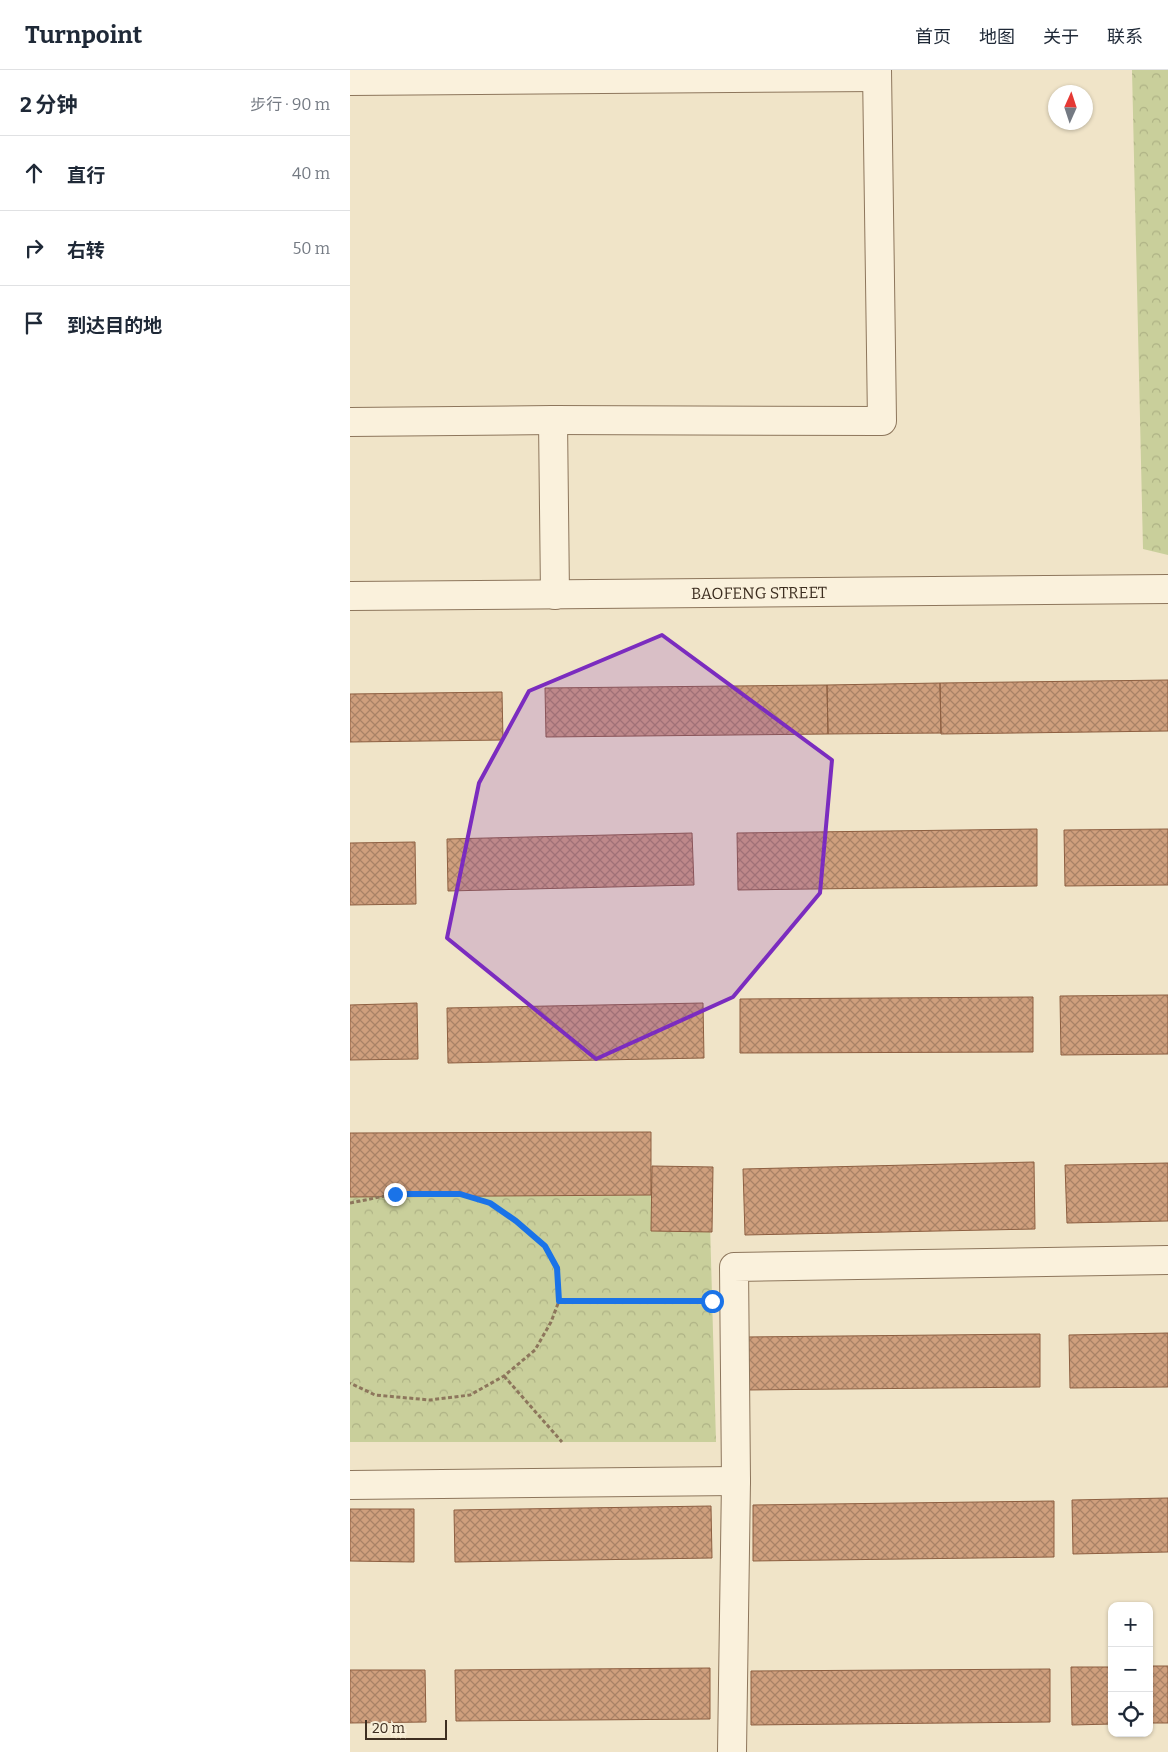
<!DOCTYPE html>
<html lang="zh">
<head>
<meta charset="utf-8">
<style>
	body { margin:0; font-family:Bitter,"Noto Sans SC",serif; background:#f2f2f3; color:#1f2937 }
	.controls { position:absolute; right:15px; bottom:15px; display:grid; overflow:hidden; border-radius:10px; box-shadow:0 1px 4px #0004 }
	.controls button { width:45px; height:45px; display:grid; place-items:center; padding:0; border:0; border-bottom:1px solid #e0e1e3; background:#fff; color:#1f2937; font:25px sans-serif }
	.compass { position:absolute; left:698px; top:15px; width:45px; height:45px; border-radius:50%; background:#fff; box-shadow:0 1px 4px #0004; rotate:3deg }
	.scale { position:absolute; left:15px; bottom:12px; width:82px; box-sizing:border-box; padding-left:5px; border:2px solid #3d2e20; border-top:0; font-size:14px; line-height:18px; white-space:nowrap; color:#3d2e20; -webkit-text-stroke:4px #f7eed8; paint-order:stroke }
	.stop { position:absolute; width:15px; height:15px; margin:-11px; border:4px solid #1a73e8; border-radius:50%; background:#fff }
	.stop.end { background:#1a73e8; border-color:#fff; box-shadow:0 1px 5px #0008 }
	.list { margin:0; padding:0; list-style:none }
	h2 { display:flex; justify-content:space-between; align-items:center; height:65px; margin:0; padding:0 20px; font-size:21px }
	h2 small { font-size:16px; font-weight:400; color:#747a83 }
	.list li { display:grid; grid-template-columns:32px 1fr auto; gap:15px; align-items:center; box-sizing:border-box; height:75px; padding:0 20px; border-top:1px solid #e0e1e3 }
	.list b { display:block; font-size:19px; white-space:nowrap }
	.list em { font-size:16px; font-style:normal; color:#747a83 }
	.icon { flex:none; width:28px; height:28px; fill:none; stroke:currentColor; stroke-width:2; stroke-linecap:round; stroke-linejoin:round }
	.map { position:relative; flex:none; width:818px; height:1682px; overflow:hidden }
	header { display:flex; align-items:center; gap:30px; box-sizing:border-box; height:70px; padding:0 25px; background:#fff; border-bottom:1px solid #e0e1e3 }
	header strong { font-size:24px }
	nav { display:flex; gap:28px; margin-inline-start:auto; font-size:18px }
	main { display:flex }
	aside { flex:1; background:#fff }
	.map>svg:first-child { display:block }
	.park { fill:url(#park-crowns) }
	.building { fill:url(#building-cross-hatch); stroke:#8d5f41 }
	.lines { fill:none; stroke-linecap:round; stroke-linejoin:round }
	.minor-casing { stroke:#8d765c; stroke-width:30 }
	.path { stroke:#8d765c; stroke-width:3; stroke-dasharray:4 2.5; stroke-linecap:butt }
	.minor { stroke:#faf1dc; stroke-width:28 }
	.route { stroke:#1a73e8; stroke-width:6 }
	.marked { fill:#7b2cbf; fill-opacity:0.2; stroke:#7b2cbf; stroke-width:4; stroke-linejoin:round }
	.labels { text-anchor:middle; stroke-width:4; stroke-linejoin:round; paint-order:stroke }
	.street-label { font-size:16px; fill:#3d2e20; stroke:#f7eed8 }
</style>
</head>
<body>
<header>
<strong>Turnpoint</strong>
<nav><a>首页</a><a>地图</a><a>关于</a><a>联系</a></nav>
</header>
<main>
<aside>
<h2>2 分钟<small>步行 · 90 m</small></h2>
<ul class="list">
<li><svg class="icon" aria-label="ahead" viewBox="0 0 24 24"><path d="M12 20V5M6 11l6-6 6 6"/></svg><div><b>直行</b></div><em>40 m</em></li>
<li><svg class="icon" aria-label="right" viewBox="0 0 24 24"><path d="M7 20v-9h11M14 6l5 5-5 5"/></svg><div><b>右转</b></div><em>50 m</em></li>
<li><svg class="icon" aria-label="arrive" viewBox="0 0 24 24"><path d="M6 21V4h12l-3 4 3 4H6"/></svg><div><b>到达目的地</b></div></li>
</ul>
</aside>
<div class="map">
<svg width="818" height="1682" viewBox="0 0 818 1682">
	<defs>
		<pattern id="park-crowns" width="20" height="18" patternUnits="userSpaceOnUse" patternTransform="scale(1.25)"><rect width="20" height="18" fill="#c9cf9b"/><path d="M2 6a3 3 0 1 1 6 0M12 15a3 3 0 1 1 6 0" fill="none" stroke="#aeb285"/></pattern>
		<pattern id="building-cross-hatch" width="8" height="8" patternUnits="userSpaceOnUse" patternTransform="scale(1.25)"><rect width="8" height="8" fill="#cf9f7d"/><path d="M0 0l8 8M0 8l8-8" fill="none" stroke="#a98266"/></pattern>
	</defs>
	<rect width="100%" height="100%" fill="#f0e4c8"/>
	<path class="park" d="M782,0H818V485L793,479Z
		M0,1081L296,1115L359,1116L366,1372H0Z"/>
	<path class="building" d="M818,610V661L591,664L590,613Z
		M590,613L591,663L478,664L477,615Z
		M477,615L478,664L196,667L195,618Z
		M152,622L153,670L0,672V624Z
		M687,759V816L388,820L387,763Z
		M818,759V815L715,816L714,760Z
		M342,763L344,815L98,821L97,769Z
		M65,772L66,834L0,835V773Z
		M818,925V984L711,985L710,926Z
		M683,927V982L390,983V929Z
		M67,933L68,989L0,990V935Z
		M353,933L354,988L98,993L97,938Z
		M301,1062V1125L0,1127V1063Z
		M684,1092L685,1159L395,1165L393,1099Z
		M818,1093V1151L717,1153L715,1095Z
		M302,1096L363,1097L362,1162L301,1161Z
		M818,1263V1317L720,1318L719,1265Z
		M690,1264V1317L397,1320L396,1267Z
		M818,1428V1482L723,1484L722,1430Z
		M704,1431V1487L403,1491V1435Z
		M361,1436L362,1488L105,1492L104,1440Z
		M0,1439H64V1492L0,1491Z
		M799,1596H818V1653H799Z
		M721,1597H762V1654L722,1655Z
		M360,1598V1649L106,1651L105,1600Z
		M700,1599V1652L401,1655V1601Z
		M0,1600H75L76,1652L0,1653Z"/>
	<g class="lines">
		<defs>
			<g id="minor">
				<path d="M0,11L527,7"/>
				<path d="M203,350L205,525"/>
				<path d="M0,352L203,350L532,351L527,0"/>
				<path id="s1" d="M0,526L818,519"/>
				<path d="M0,1415L386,1411"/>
				<path d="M382,1682L386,1411L384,1197L818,1190"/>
			</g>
		</defs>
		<use href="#minor" class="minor-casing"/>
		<path class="path" d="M0,1133L45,1124H110L140,1133L166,1151L195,1176L207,1198L209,1231L201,1252L185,1280L154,1306L120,1325L80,1330L25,1325L0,1313
			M209,1231H358
			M154,1306L212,1372"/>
		<use href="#minor" class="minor"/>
	</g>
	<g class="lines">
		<path class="route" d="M45,1124H110L140,1133L166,1151L195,1176L207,1198L209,1231H362"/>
	</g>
	<path class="marked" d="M312,565L482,690L470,823L383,927L246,989L97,868L129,713L179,621Z"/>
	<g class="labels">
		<g class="street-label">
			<text dy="6" stroke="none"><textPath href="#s1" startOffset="409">BAOFENG STREET</textPath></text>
		</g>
	</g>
</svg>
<div class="controls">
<button>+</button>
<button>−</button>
<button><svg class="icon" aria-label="locate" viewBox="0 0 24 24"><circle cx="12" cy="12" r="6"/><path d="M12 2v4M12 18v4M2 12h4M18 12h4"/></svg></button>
</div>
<svg class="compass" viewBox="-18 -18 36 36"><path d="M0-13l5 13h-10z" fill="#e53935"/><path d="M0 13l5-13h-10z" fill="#747a83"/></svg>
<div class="scale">20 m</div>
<div class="stop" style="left:362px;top:1231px"></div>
<div class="stop end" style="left:45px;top:1124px"></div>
</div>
</main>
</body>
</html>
